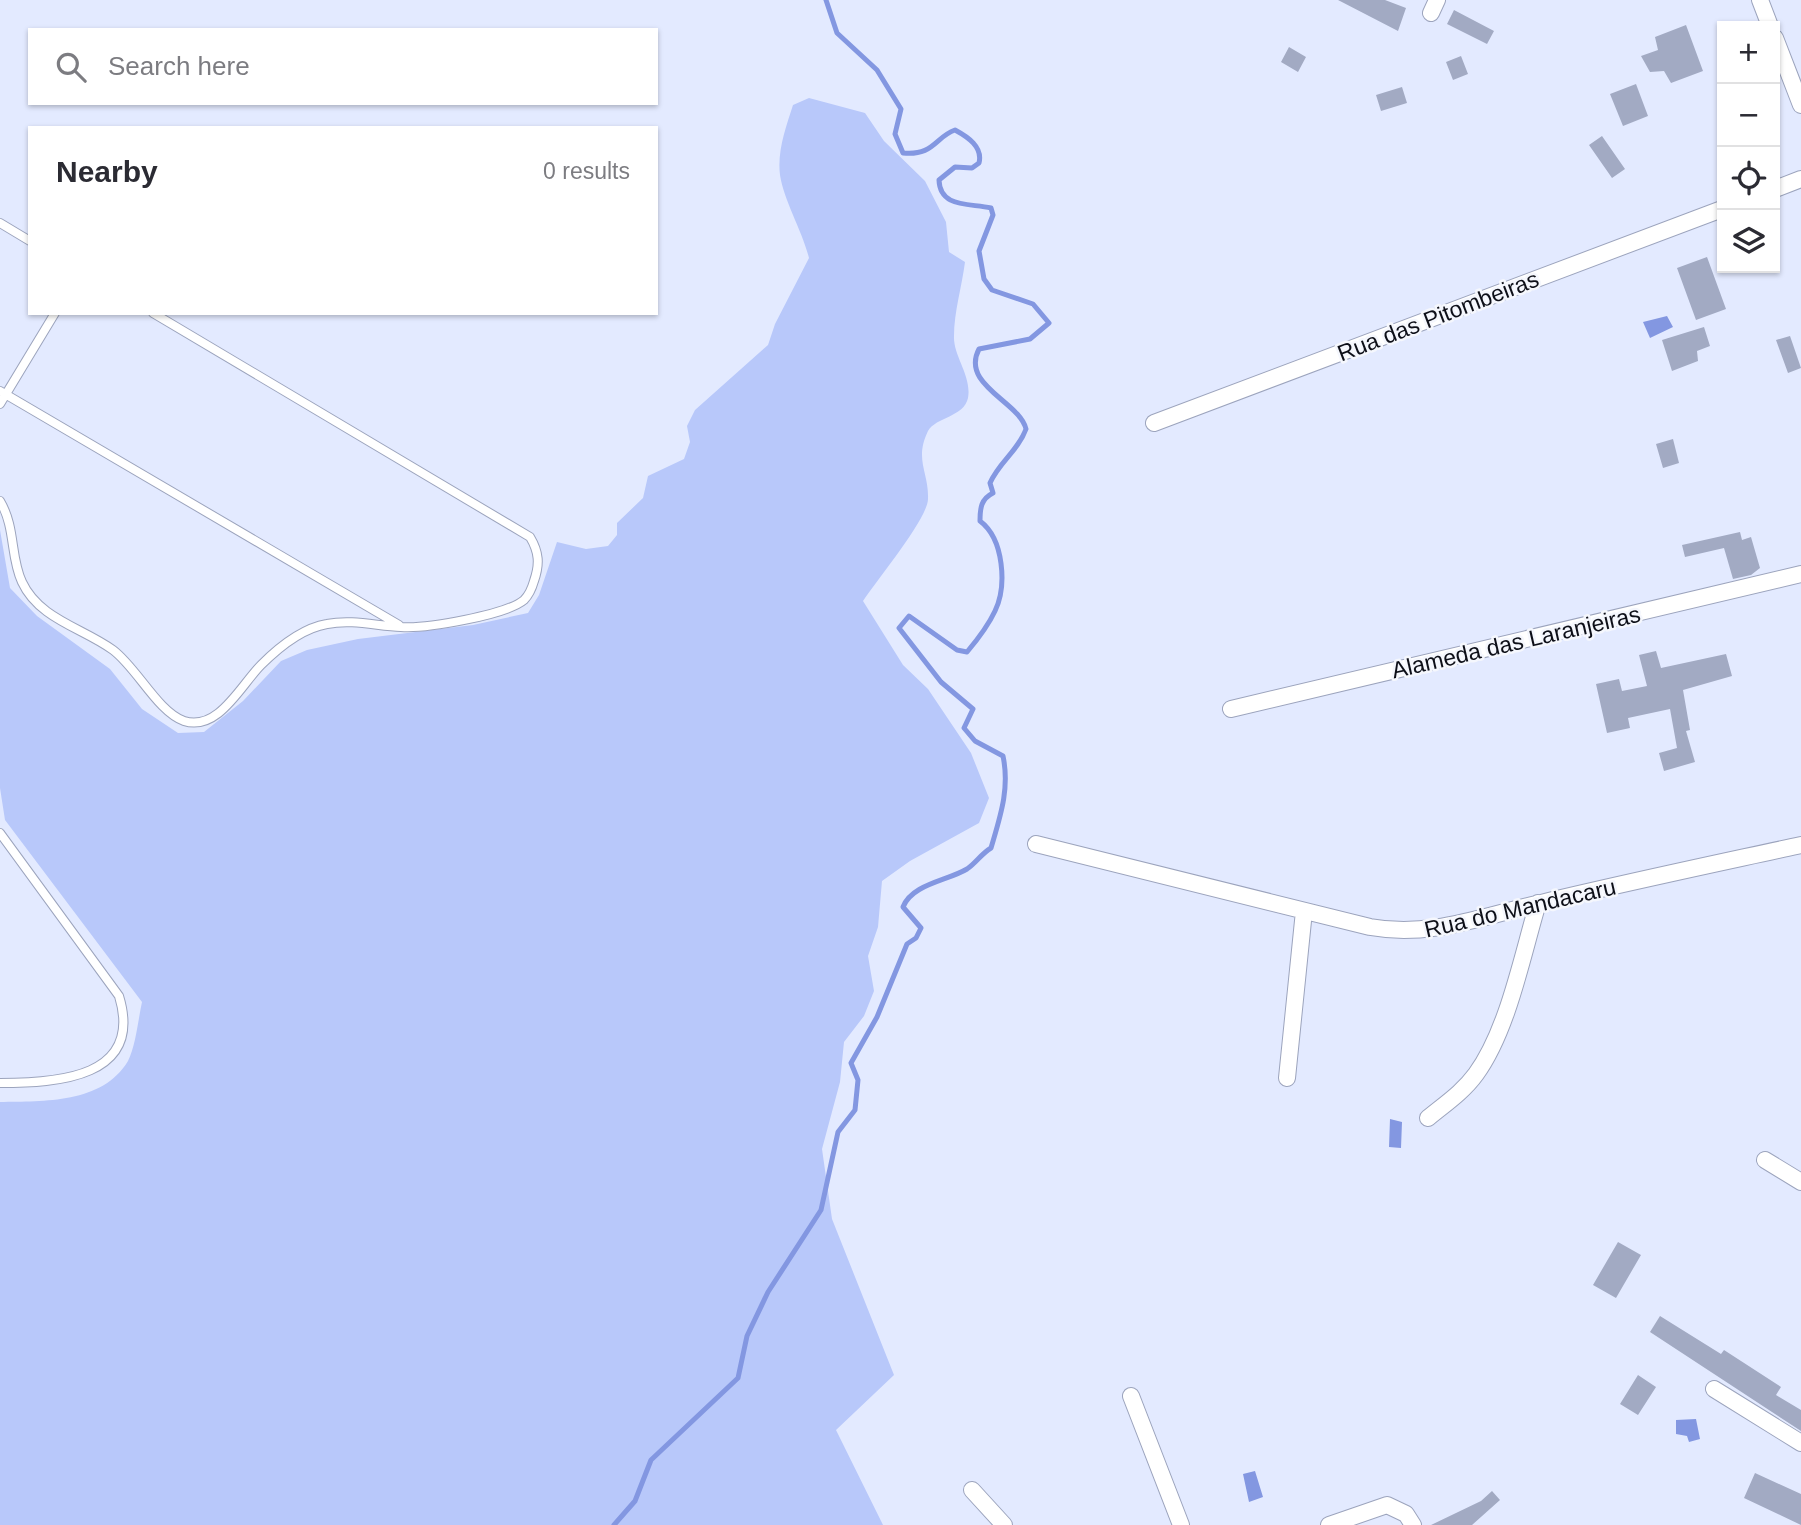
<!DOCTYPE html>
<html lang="en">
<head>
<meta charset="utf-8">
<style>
	body { margin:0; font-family:Helvetica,sans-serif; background:#f2f2f3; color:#2b2b33 }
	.controls { position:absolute; right:21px; top:21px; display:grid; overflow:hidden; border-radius:0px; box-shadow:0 2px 5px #0004 }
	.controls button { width:63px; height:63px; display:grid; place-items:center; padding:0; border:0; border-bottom:2px solid #e1e1e2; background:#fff; color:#2b2b33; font:35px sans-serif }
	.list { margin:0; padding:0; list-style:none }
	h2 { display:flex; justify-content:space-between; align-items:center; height:91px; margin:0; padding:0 28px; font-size:30px }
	h2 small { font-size:23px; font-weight:400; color:#7c7c81 }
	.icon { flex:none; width:38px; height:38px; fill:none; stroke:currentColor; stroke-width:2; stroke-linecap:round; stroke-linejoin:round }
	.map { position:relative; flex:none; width:1801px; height:1525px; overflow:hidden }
	.search { position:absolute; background:#fff; box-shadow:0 2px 5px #0004; left:28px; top:28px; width:630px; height:77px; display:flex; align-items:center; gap:18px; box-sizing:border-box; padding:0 24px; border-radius:0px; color:#7c7c81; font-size:26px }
	.panel { position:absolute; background:#fff; box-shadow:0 2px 5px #0004; left:28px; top:126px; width:630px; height:189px; border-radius:0px }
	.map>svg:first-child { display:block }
	.green { fill:#b8c8fa }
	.water { fill:#8397e1 }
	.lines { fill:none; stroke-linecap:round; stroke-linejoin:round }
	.stream { stroke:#8397e1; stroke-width:5 }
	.building { fill:#a2aac3 }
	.service-casing { stroke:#9ca4bd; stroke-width:10 }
	.minor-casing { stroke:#9ca4bd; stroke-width:18 }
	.service { stroke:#fff; stroke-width:8 }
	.minor { stroke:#fff; stroke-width:16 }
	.labels { text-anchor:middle; stroke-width:5; stroke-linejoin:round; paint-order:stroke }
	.street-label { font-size:23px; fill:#0d0f18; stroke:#f5f7fd }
</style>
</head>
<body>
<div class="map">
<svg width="1801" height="1525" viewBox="0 0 1801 1525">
	<rect width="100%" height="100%" fill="#e3eaff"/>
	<path class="green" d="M809,98L865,113L884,141L925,181L946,222L949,252L965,262C962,286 954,312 954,336C953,356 972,376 968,398C964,417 936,417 928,431C914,460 929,472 928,499C928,518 877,580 863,601L903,665L928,689L971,753L989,798L979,823L910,861L882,881L878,927L868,956L874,991L864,1016L844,1042L840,1082L822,1149L832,1219L894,1375L836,1430L883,1525H0V1102C44,1101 102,1104 128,1061C136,1045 138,1020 142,1002L5,820L0,788V530L10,588L37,616L110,669L142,709L178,733L204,732L243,701L281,661L307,650L358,639L473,625L528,613L539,595L557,542L586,549L608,546L617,535V523L643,498L648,476L684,459L690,442L687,426L695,410L768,345L775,324L809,258C802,230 784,201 780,175C777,151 786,127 793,105Z"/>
	<path class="water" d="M1667,316L1673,327L1650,338L1643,322Z
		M1390,1119L1402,1122L1401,1148L1389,1147Z
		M1696,1419L1700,1439L1689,1442L1687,1436L1676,1434V1420Z
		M1255,1471L1263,1497L1249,1502L1243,1474Z"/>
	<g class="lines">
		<path class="stream" d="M614,1525L635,1501L651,1460L738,1378L747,1336L768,1292L821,1210L838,1132L855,1110L858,1080L851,1063L877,1017L907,944L916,938L921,928L903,907C912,884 947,881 967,869C976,863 981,854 991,848C1000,817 1010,789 1003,756L975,741L964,728L973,709L941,682L899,628L909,616L957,650L967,652C978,639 988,626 995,611C1007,586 1004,539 980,521C980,508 981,499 993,493L990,483C999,462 1018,451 1026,429C1020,402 960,385 979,349L1030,339L1049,323L1033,304L992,290L984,279L979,251L993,215L991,208C969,203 940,208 939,180L955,167L972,168L979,163C983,147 968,137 955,130C935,137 934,156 903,153L895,134L901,109L877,70L837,33L826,0"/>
	</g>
	<path class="building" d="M1338,0H1385L1406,8L1398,31Z
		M1454,10L1494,31L1487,44L1447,24Z
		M1686,25L1703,71L1671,83L1664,71L1650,72L1641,56L1658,50L1655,37Z
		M1289,47L1306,57L1298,72L1281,62Z
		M1461,56L1468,74L1453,80L1446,62Z
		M1636,84L1648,116L1623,126L1610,94Z
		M1402,87L1407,103L1381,111L1376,95Z
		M1602,136L1625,169L1612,178L1589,145Z
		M1707,257L1726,309L1696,320L1677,268Z
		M1704,327L1710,346L1697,351L1698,361L1672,371L1662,340Z
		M1790,336L1801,368L1788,373L1776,340Z
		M1673,439L1679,463L1663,468L1656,444Z
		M1740,532L1742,540L1751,537L1760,568L1751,575L1733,579L1724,548L1685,557L1682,545Z
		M1656,651L1661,668L1726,654L1732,676L1683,690L1690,730L1686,731L1695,762L1664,771L1659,753L1677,748L1670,709L1628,718L1630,728L1607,733L1596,684L1619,679L1622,691L1647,686L1639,655Z
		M1618,1242L1641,1255L1616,1298L1593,1285Z
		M1660,1316L1721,1354L1724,1350L1781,1387L1776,1395L1801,1410V1431L1650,1332Z
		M1638,1375L1656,1387L1638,1415L1620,1404Z
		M1755,1473L1801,1494V1525L1744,1498Z
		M1492,1491L1500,1500L1472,1525H1431L1481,1501Z"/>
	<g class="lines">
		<defs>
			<path id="service" d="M0,223L30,241
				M0,391L399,625
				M0,404L55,313
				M0,501C16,528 10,557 22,582C39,619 83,628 113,650C137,668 158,712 184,721C218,732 241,685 261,665C278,648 303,628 327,624C352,619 377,626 401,627C425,629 506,615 524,600C529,595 532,588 534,581C540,564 539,552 530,537L153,313
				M0,833L119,996C144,1078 57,1083 0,1083"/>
			<path id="minor" d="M1760,0L1770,26
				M1431,13L1437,0
				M1775,38L1801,105
				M1775,189L1801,179
				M1154,423L1722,209
				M1231,709L1801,574
				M1036,844L1370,927C1431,938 1482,916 1541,903C1628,882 1714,864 1801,845
				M1287,1078L1304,911
				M1428,1118C1445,1104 1463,1092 1476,1074C1508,1030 1522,956 1538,903
				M1765,1160L1801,1182
				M1714,1389L1801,1443
				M1131,1396L1181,1525
				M972,1490L1004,1525
				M1329,1525L1387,1505L1406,1514L1413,1525"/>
		</defs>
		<use href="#service" class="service-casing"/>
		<use href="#minor" class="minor-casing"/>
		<use href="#service" class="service"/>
		<use href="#minor" class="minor"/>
	</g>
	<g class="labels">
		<g class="street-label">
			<text transform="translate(1438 316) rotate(-21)" y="8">Rua das Pitombeiras</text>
			<text transform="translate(1516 642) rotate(-13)" y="8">Alameda das Laranjeiras</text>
			<text transform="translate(1520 908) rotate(-13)" y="8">Rua do Mandacaru</text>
		</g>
	</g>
</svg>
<div class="controls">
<button>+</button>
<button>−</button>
<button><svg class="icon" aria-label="locate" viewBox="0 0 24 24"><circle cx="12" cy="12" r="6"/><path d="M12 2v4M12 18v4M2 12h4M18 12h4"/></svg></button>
<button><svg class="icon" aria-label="layers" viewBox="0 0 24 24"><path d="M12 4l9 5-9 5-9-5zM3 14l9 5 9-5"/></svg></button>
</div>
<div class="search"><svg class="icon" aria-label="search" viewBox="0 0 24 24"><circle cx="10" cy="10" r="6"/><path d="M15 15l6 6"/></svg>Search here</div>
<section class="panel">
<h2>Nearby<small>0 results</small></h2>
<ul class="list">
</ul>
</section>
</div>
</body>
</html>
